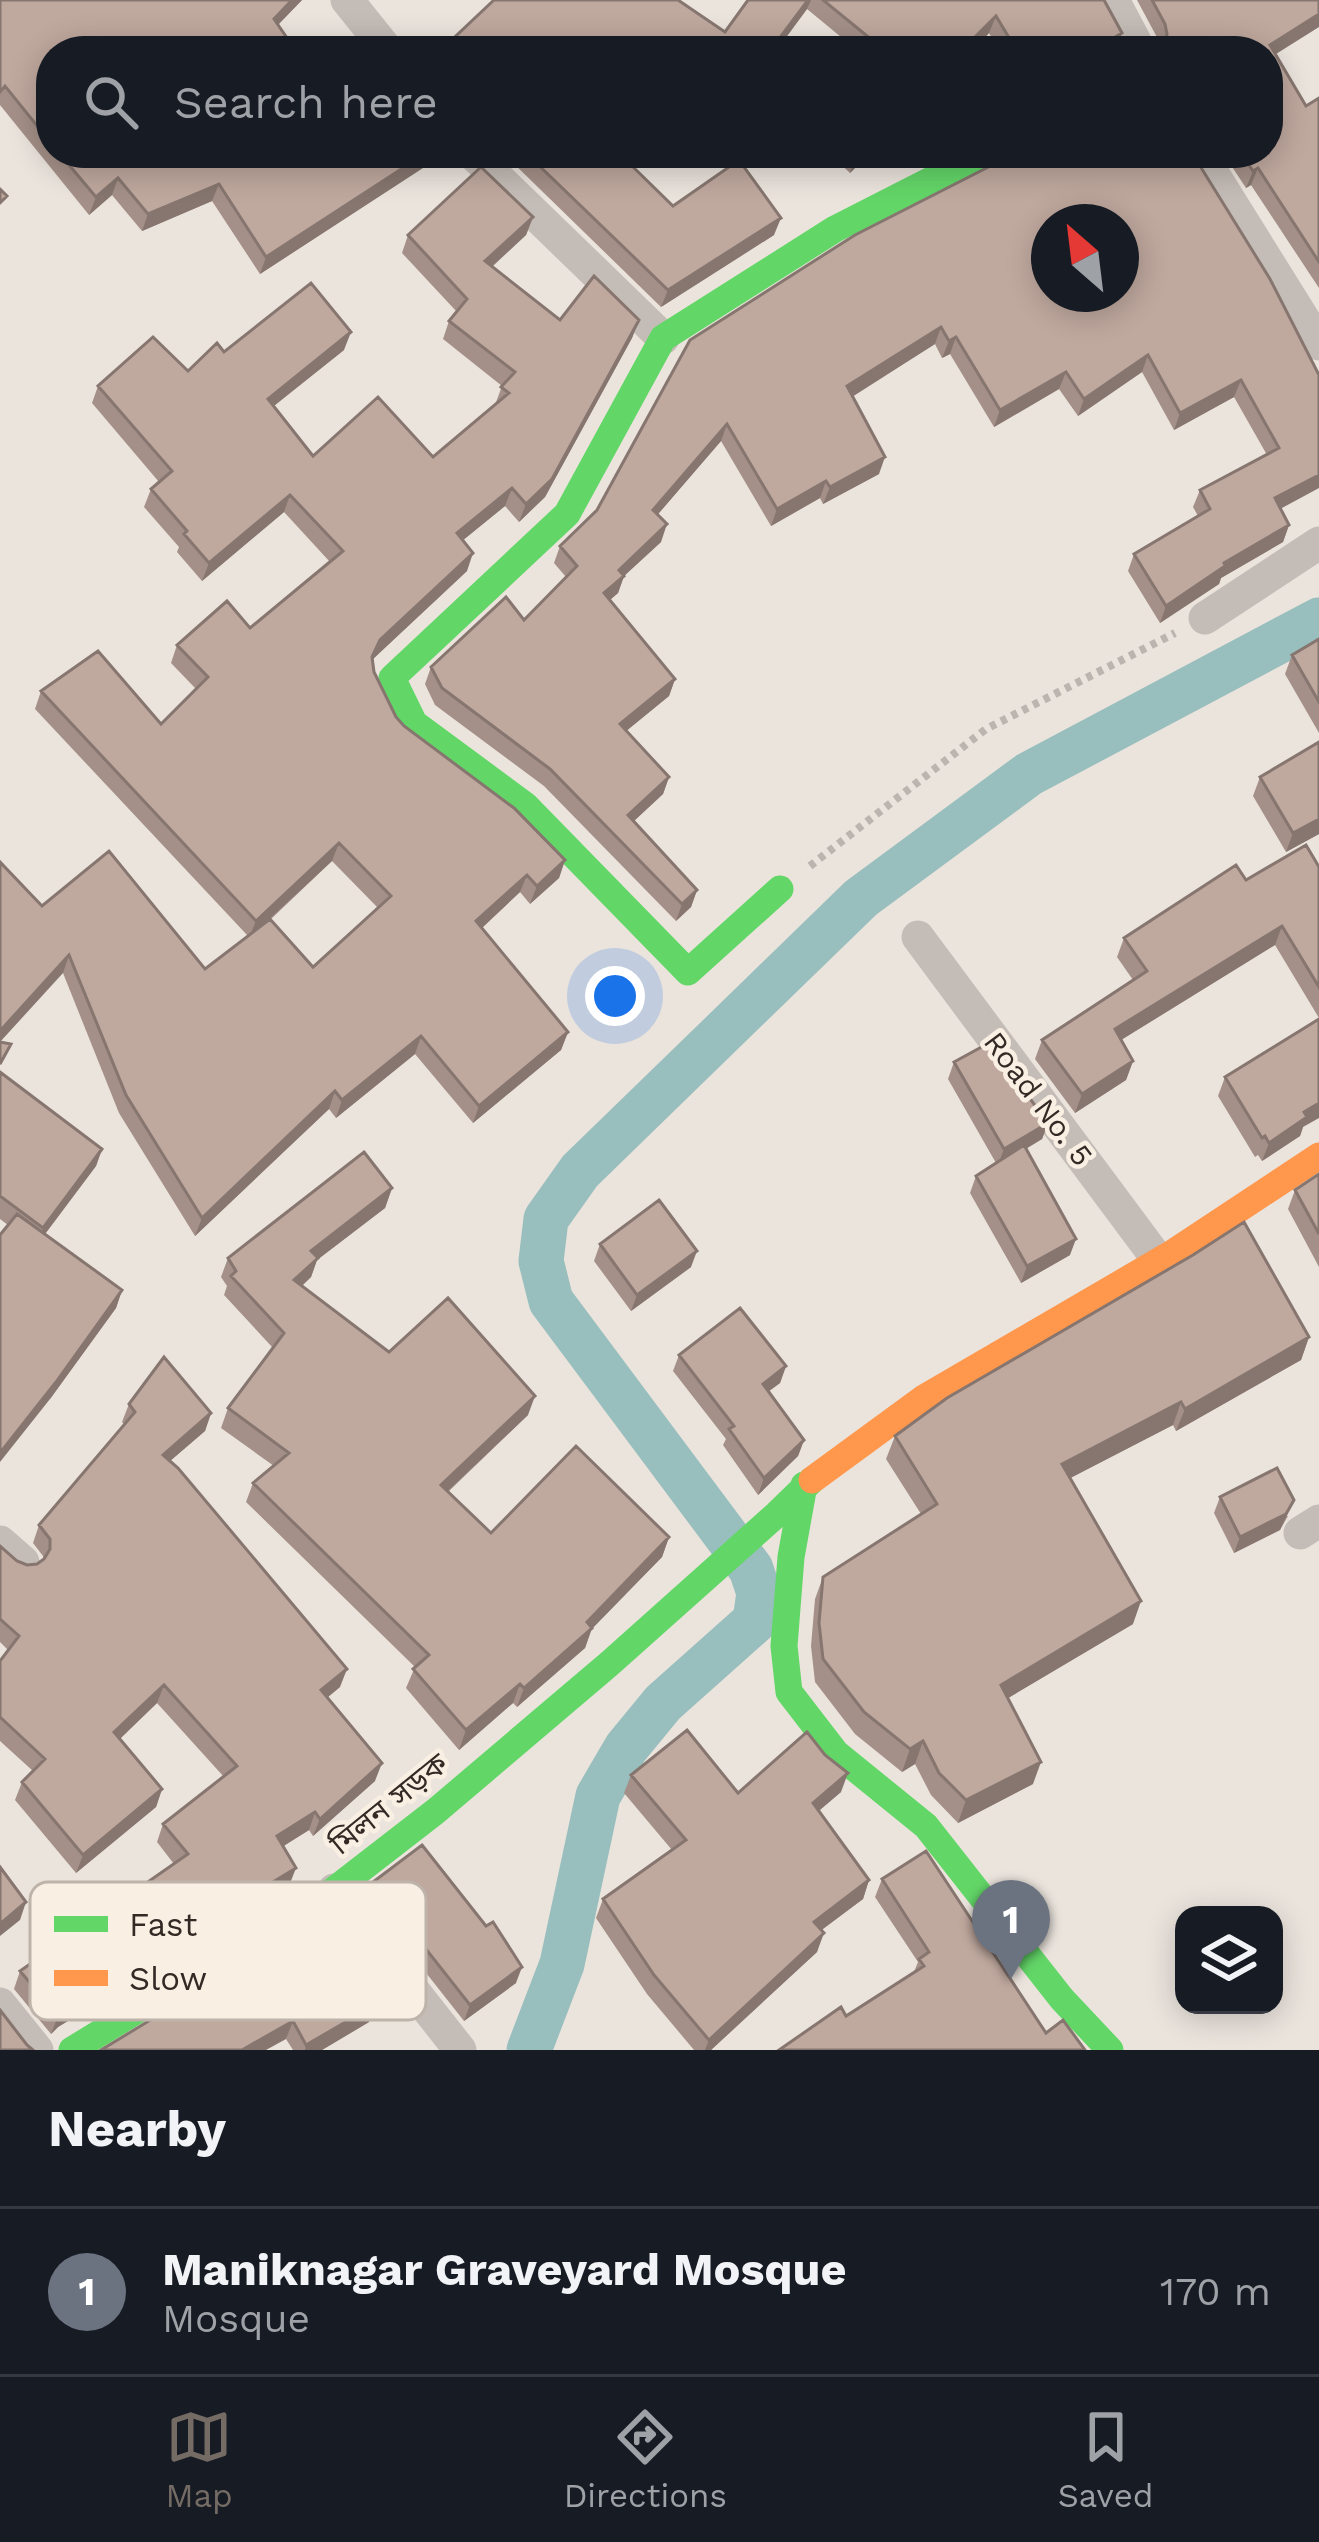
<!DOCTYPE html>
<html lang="en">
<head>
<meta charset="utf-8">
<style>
	body { margin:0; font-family:"Work Sans","Noto Sans Bengali",sans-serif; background:#242831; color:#f1f3f6 }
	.controls { position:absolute; right:36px; bottom:36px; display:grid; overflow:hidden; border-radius:24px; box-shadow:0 6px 30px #0003 }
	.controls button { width:108px; height:108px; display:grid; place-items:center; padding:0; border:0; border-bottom:3px solid #363941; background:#171b24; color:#f1f3f6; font:60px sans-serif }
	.compass { position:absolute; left:1031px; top:204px; width:108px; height:108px; border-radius:50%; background:#171b24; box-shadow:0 6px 30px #0003; rotate:332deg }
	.you { position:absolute; left:615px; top:996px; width:42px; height:42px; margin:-30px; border:9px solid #fff; border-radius:50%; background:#1a73e8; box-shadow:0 0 0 18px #1a73e833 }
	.badge { display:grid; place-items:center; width:78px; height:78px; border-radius:50%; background:#746b65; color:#fff; font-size:39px; font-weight:700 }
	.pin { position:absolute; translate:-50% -99px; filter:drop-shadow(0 3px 6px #0008) }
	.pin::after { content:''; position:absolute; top:63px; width:42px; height:36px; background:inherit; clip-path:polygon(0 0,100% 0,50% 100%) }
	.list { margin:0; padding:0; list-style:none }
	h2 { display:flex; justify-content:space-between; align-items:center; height:156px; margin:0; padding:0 48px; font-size:51px }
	h2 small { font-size:39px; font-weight:400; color:#9ea1a6 }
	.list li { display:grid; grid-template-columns:78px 1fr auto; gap:36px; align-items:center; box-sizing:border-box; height:168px; padding:0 48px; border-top:3px solid #363941 }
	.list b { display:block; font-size:45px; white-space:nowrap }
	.list p { margin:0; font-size:39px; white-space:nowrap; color:#9ea1a6 }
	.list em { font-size:39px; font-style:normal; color:#9ea1a6 }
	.icon { flex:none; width:66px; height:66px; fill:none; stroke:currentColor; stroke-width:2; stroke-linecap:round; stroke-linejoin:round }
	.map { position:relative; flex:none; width:1319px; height:2050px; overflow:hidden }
	.search { position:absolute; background:#171b24; box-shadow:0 6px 30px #0003; left:36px; right:36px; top:36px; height:132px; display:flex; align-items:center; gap:30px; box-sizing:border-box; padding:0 42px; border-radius:48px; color:#9ea1a6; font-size:45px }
	.sheet { height:324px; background:#171b24 }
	nav { display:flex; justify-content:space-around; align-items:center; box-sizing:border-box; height:168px; border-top:3px solid #363941; background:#171b24; font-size:33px; color:#9ea1a6 }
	nav a { display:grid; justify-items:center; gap:6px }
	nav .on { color:#746b65 }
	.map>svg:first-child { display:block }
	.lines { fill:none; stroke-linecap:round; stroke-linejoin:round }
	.canal { stroke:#98bebd; stroke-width:45 }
	.path { stroke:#bcb5af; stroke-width:8; stroke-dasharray:6 6; stroke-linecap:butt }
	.street { stroke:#c4bcb6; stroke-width:33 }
	.fast { stroke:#63d668; stroke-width:27 }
	.slow { stroke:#ff974d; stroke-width:27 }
	.wall { fill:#a49088; fill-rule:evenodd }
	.shaded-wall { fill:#86766f }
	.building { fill:#bfa89e; stroke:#86766f; stroke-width:3; fill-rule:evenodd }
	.labels { text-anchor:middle; stroke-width:9; stroke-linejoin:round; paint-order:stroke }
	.street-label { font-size:30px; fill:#342a25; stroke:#f9efe3 }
	.key { fill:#f9efe3; stroke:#beb4aa; stroke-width:3 }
	.key-label { font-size:33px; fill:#342a25 }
</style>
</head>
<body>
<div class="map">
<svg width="1319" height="2050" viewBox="0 0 1319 2050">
	<rect width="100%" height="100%" fill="#ebe4dd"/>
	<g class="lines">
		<path class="canal" d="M529,2050L562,1964L598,1796L626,1748L663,1703L755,1621L759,1593L751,1569L551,1301L541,1261L546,1219L580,1171L861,898L1029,774L1319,620"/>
		<path class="path" d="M810,866L986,729L1175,633"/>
		<path class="street" d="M347,0L388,51
			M1113,0L1140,51
			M472,153L663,338
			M1200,153L1319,344
			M1205,618L1319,543
			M918,937L1159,1261
			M1300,1533L1319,1521
			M0,1542L23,1562
			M334,1890L460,2050
			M0,2004L37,2050"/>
		<path class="fast" d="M780,889L688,972L525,805L414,723L392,678L567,514L663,338L835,229L984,153
			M804,1485L791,1557L784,1646L789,1692L836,1753L926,1826L1062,1999L1110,2050
			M72,2050L334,1890L436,1811L609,1664L777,1514L812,1480"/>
		<path class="slow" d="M812,1480L924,1398L1171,1254L1319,1156"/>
	</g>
	<path class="wall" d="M0,0H302L278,25L51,51V153H433L429,164L260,274L212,201L142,231L112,195L89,215L0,105Z
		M494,0L725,32L748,0H1104L1116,50L1000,51L989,33L972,51H858L807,9L776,51H439Z
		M1137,0H1319L1275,54L1306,106L1319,98V288L1251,185L1246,188L1223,153H1268V51H1161L1159,41Z
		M507,153H650L635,169L673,206L774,235L661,307L506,156Z
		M829,153H870L850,173Z
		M1002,160L1270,279L1281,509L1289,525L1283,542L1221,578L1219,584L1160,623L1128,571L1134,554L1198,516L1193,507L1200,490L1267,455L1234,397L1174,430L1142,372L1078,416L1059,389L994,427L950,354L942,358L935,344L852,396L879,474L823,504L820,498L771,526L721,441L658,514L661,542L624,576L618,593L610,600L675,679L669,696L626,731L669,777L663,794L634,821L697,890L691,907L676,921L544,786L435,705L425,684L431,667L524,620L566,577L554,563L560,546Z
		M533,217L526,235L492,267L560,320H639L632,338L545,497L519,522L505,506L463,540L467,571L372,660L374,672L396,717L404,726L565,860L559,878L530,904L520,892L482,928L568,1032L561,1050L473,1123L415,1054L336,1118L329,1109L195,1236L119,1113L63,973L42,906L205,969L248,936L35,709L41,691L161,724L196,689L171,663L177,645L250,628L330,562L284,512L202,581L177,552L179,547L144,507L151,489L159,482L92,403L98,386L188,371L224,352L344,350L274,406L313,456L433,457L495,405L502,386L443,339L449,321L457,312L402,253L408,235ZM332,861L378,908L313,967L270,920Z
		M1319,639V733L1285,674L1292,655Z
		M1319,742V834L1286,852L1253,796L1260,777Z
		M1319,867V1018L1275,945L1121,1040L1133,1061L1126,1080L1075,1113L1035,1059L1042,1040L1133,980L1117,957L1124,938L1246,880Z
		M954,1062L1048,1123L1042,1139L1026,1149L1070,1255L1021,1283L970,1193L976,1176L996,1163L948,1079Z
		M0,1072L102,1149L96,1166L45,1234L122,1290L116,1308L50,1399L8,1225L0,1219Z
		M1225,1077L1303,1127L1300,1136L1262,1161L1258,1155L1255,1157L1218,1096Z
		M1319,1174V1267L1288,1209L1295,1190Z
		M392,1188L385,1208L317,1260L311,1277L302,1286L389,1352L528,1415L448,1492L491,1533L669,1537L662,1557L592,1628L585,1648L517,1707L513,1703L459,1750L406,1688L415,1667L246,1502L253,1483L274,1466L221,1428L228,1408L273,1348L224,1295L227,1286L221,1277L228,1258Z
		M600,1244L691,1267L631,1311L594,1261Z
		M1309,1337L1301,1360L1176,1431L1173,1425L1070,1478L1133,1624L1008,1698L1033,1784L958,1823L931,1795L915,1764L902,1772L855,1734L815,1682L811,1646L815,1599L823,1577L921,1514L886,1459L895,1436Z
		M679,1355L786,1366L780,1383L769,1391L804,1440L798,1456L758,1495L723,1445L726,1439L673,1371Z
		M129,1404L211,1413L205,1431L170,1461L340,1687L327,1698L375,1781L313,1836L309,1830L283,1846L289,1886L58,2027L51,2034L14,1989L20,1971L174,1864L157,1842L163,1824L224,1777L157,1703L120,1739L162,1789L156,1807L76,1873L15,1800L22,1782L33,1771L0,1741V1661L8,1650L0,1642V1546L17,1561L27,1565L37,1564L43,1560V1556L33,1543L39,1525L124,1424L122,1422Z
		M1220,1497L1288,1516L1280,1530L1234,1553L1214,1513Z
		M631,1775L738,1793L841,1792L818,1811L869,1880L863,1899L821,1930L817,1952L711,2050H694L647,1994L596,1918L603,1899L672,1850L624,1793Z
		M882,1879L1046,2033L846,2016L914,1972L918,1962L875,1897Z
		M373,1882L516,1983L464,2021L367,1898Z
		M323,1915L369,2022L322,2050H293L286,2039Z"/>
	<path class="shaded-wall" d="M292,0H302L267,36L274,19Z
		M808,0H811L807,9L776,51H770Z
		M1319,14V27L1268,59L1270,45Z
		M996,16L989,33L972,51H961Z
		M1122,33L1116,50L1091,51Z
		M426,153H433L429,164L260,274L266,257Z
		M640,153H650L624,181L630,164Z
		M859,153H870L850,173L856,156Z
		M1258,168L1251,185L1246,188L1253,171Z
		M118,178L112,195L89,215L96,197Z
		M219,184L212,201L142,231L148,214Z
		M533,217L526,235L478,279L485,261Z
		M781,218L774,235L661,307L668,290Z
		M639,320L632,338L545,497L519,522L526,504Z
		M941,327L935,344L841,404L847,386Z
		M351,332L344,350L261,416L268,399Z
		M956,337L950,354L942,358L949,341Z
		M1148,355L1142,372L1078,416L1084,399Z
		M1066,372L1059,389L994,427L1000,410Z
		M1241,380L1234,397L1174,430L1180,413Z
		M727,424L721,441L647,527L653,510Z
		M885,457L879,474L823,504L830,487Z
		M1319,475V488L1269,515L1275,498Z
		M826,481L820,498L771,526L777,509Z
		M512,488L505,506L451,550L457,533Z
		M290,495L284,512L202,581L209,563Z
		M667,524L661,542L624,576L618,593L598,610L604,593L619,570Z
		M1289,525L1283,542L1221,578L1219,584L1160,623L1166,606L1224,563Z
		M473,553L467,571L374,658L365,675L380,640Z
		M675,679L669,696L614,741L620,724Z
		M669,777L663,794L622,832L628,815Z
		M1319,819V834L1286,852L1293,833Z
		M339,843L332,861L249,938L256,921Z
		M565,860L559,878L530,904L537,886Z
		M527,875L520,892L470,939L476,921Z
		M697,890L691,907L676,921L682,904Z
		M1282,926L1275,945L1108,1048L1115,1029Z
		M69,955L63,973L0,1042V1031Z
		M568,1032L561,1050L473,1123L479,1106Z
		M421,1036L415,1054L336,1118L342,1100Z
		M1133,1061L1126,1080L1075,1113L1082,1094Z
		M335,1091L329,1109L195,1236L202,1218Z
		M1319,1103V1118L1303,1127L1300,1136L1262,1161L1269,1143L1304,1112Z
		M1048,1123L1042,1139L998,1165L1004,1149Z
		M102,1149L96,1166L36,1246L43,1228Z
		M392,1188L385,1208L317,1260L311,1277L287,1299L294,1280L311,1251Z
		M1076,1239L1070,1255L1021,1283L1027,1266Z
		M697,1251L691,1267L631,1311L637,1295Z
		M122,1290L116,1308L50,1399L0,1462V1453Z
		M1309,1337L1301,1360L1176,1431L1185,1409Z
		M786,1366L780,1383L757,1400L763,1384Z
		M535,1396L528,1415L434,1504L441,1485Z
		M1181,1402L1173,1425L1053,1487L1062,1464Z
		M211,1413L205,1431L156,1473L163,1455Z
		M804,1440L798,1456L758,1495L764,1478Z
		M1294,1500L1280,1530L1234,1553L1240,1537Z
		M669,1537L662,1557L589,1632L592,1628L585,1648L517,1707L524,1688Z
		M1141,1601L1133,1624L993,1707L1001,1685Z
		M347,1669L340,1687L314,1708L321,1690Z
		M520,1684L513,1703L459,1750L466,1730Z
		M164,1685L157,1703L108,1750L114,1732Z
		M923,1741L915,1764L902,1772L910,1749Z
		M1041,1762L1033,1784L958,1823L966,1800Z
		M382,1763L375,1781L313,1836L320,1819Z
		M848,1773L841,1792L806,1822L813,1803Z
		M162,1789L156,1807L76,1873L83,1855Z
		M315,1812L309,1830L271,1854L277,1836Z
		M296,1868L289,1886L58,2027L51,2034L58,2016L64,2009Z
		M869,1880L863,1899L807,1941L814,1922Z
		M26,1902L20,1920L0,1936V1924Z
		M824,1933L817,1952L711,2050H705L709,2040Z
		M522,1967L516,1983L464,2021L470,2005Z
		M375,2005L369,2022L322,2050H305L306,2045Z
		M293,2021L286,2039L266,2050H242Z"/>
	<path class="building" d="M0,0H292L274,19L296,51H51V143L5,86L0,92Z
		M494,0H678L725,32L748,0H808L770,51H440Z
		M823,0H1104L1122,33L1091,51H1017L996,16L961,51H862L872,40Z
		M1152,0H1319V14L1270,45L1306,106L1319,98V262L1258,168L1253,171L1241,153H1268V51H1168L1165,44L1167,34L1165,24Z
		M59,153H426L266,257L219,184L148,214L118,178L96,197Z
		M526,153H640L630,164L673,206L739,160L781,218L668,290Z
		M1010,153H1192L1270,279L1319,375V475L1275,498L1289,525L1224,563L1225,566L1166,606L1134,554L1210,509L1200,490L1279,448L1241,380L1180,413L1148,355L1084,399L1066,372L1000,410L956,337L949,341L941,327L847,386L885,457L830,487L826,481L777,509L727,424L653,510L667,524L619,570L624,576L604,593L675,679L620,724L669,777L628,815L697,890L682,904L550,769L442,688L431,667L506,597L524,620L577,566L560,546L597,510L690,340L855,235L1002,160ZM1049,222H1121V294H1049Z
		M481,167L533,217L485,261L560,320L594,276L639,320L552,479L526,504L512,488L457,533L473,553L380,640L372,657L374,672L396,717L404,726L514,808L565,860L537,886L527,875L476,921L568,1032L479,1106L421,1036L342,1100L335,1091L202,1218L126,1095L69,955L0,1031V862L42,906L109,851L205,969L270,919L313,967L391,896L339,843L256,921L41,691L98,651L161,724L208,677L177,645L227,601L250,628L343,551L290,495L209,563L184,534L187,531L151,489L172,471L98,386L153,337L188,371L217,343L224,352L311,283L351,332L268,399L313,456L378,397L433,457L509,393L501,387L515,372L449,321L467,299L408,235Z
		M0,189L7,196L0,203Z
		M1319,639V702L1292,655Z
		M1319,742V819L1293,833L1260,777Z
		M1306,845L1319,867V987L1282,926L1115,1029L1133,1061L1082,1094L1042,1040L1147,971L1124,938L1236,865L1246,880Z
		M1319,1019V1103L1304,1112L1307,1117L1269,1143L1265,1136L1262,1138L1225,1077Z
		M0,1042L11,1044L0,1064Z
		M989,1043L1048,1123L1004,1149L954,1062Z
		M0,1072L102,1149L43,1228L0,1196Z
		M1024,1145L1076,1239L1027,1266L976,1176Z
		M364,1152L392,1188L311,1251L318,1258L294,1280L389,1352L448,1298L535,1396L441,1485L491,1533L576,1446L669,1537L587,1622L592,1628L524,1688L520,1684L466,1730L413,1669L429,1655L253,1483L289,1453L228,1408L284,1333L231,1276L236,1271L228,1258Z
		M1319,1174V1234L1295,1190Z
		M659,1200L697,1251L637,1295L600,1244Z
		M17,1214L122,1290L56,1382L0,1453V1235Z
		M1244,1222L1309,1337L1185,1409L1181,1402L1062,1464L1141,1601L1001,1685L1041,1762L966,1800L939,1773L923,1741L910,1749L864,1712L823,1659L819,1623L823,1577L937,1504L895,1436L947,1398L1193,1255Z
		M740,1308L786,1366L763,1384L804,1440L764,1478L729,1429L734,1426L679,1355Z
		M164,1357L211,1413L163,1455L178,1468L347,1669L321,1690L382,1763L320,1819L315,1812L277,1836L296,1868L64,2009L58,2016L20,1971L188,1854L163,1824L237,1766L164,1685L114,1732L162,1789L83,1855L22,1782L45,1759L0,1717V1661L19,1636L0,1619V1546L17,1561L27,1565L37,1564L44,1559L50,1549V1539L39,1525L135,1412L129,1404Z
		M1277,1468L1294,1500L1286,1514L1240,1537L1220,1497Z
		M687,1730L738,1793L807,1732L825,1755L848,1773L813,1803L869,1880L814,1922L824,1933L709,2040L654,1975L603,1899L686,1840L631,1775Z
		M422,1845L486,1926L493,1922L522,1967L470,2005L373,1882Z
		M926,1851L1046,2033L1063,2020L1085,2050H779L841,2007L846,2016L924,1966L919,1959L929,1952L882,1879Z
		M0,1867L26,1902L0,1924Z
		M323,1915L375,2005L306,2045L293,2021L242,2050H101Z
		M0,2010L27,2045L33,2050H0Z"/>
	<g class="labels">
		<g class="street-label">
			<text transform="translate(1038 1099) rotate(53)" y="10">Road No. 5</text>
			<text transform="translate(389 1804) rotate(-39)" y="10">মিলন সড়ক</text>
		</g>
	</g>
	<rect x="30" y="1882" width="396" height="138" rx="18" class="key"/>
	<rect x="54" y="1916" width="54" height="16" fill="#63d668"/>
	<rect x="54" y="1970" width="54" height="16" fill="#ff974d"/>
	<g class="key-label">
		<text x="129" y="1936">Fast</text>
		<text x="129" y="1990">Slow</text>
	</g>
</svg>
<div class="controls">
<button><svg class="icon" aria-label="layers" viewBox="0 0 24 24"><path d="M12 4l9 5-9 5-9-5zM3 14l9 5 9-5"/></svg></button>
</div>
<svg class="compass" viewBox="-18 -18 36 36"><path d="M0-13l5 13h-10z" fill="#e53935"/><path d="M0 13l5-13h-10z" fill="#9ea1a6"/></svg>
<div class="you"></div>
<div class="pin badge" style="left:1011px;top:1979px;background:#6b7280">1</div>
<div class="search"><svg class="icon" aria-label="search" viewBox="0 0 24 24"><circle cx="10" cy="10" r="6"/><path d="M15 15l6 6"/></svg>Search here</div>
</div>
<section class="sheet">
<h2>Nearby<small></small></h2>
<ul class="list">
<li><span class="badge" style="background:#6b7280">1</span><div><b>Maniknagar Graveyard Mosque</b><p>Mosque</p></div><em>170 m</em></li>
</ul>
</section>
<nav>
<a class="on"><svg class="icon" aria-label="map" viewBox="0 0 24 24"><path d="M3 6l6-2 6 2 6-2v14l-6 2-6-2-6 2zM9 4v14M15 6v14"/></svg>Map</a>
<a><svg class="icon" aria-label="directions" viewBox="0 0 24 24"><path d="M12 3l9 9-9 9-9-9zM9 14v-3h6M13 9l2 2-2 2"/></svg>Directions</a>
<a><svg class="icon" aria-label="saved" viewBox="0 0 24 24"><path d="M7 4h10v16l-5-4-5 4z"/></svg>Saved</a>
</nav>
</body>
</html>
